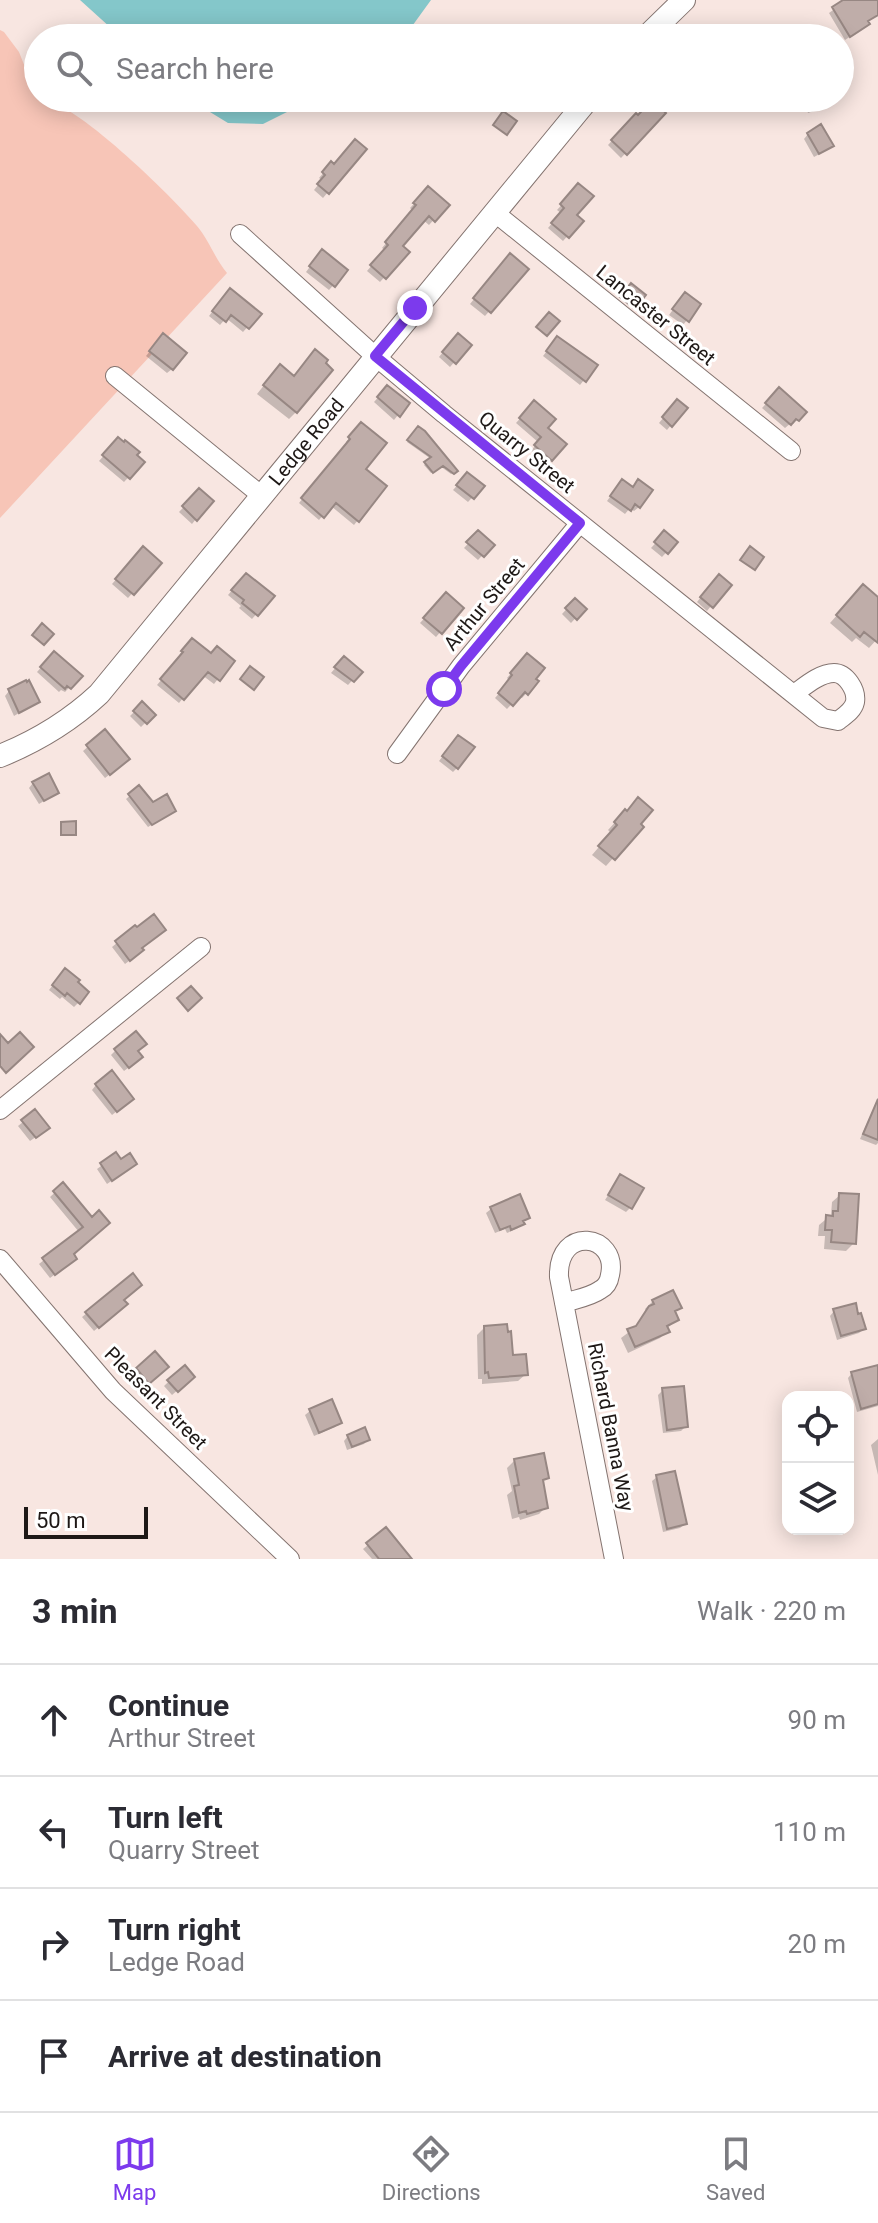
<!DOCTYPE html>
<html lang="en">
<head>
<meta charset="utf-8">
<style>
	body { margin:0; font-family:Roboto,sans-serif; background:#f7f7f7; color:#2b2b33 }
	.controls { position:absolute; right:24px; bottom:24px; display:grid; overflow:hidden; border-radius:16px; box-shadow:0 4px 20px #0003 }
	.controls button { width:72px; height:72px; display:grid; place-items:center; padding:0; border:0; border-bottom:2px solid #e1e1e2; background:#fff; color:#2b2b33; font:40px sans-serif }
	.scale { position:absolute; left:24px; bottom:20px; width:124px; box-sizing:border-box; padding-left:8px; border:4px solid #1e1816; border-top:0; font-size:22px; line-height:28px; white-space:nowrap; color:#1e1816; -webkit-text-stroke:6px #fff; paint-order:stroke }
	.stop { position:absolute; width:24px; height:24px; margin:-18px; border:6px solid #7c3aed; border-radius:50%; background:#fff }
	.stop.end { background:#7c3aed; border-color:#fff; box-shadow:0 2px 8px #0008 }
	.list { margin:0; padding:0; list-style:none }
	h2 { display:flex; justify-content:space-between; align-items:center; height:104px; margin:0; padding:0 32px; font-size:34px }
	h2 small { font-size:26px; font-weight:400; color:#7c7c81 }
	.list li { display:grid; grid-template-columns:52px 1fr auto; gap:24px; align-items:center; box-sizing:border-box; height:112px; padding:0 32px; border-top:2px solid #e1e1e2 }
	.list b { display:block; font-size:30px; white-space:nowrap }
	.list p { margin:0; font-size:26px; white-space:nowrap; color:#7c7c81 }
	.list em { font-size:26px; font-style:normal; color:#7c7c81 }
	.icon { flex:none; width:44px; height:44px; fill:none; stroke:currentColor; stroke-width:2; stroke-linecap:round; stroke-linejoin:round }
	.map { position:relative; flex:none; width:878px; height:1559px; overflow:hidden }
	.search { position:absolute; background:#fff; box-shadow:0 4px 20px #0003; left:24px; right:24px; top:24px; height:88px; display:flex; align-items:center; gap:20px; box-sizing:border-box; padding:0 28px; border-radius:44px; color:#7c7c81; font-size:30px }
	.sheet { height:552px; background:#fff }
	nav { display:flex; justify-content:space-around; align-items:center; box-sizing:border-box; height:112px; border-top:2px solid #e1e1e2; background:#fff; font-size:22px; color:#7c7c81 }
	nav a { display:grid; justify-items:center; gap:4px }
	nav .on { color:#7c3aed }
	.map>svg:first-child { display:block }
	.green { fill:#f7c5b7 }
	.water { fill:#84c7ca }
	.shadow { fill:#0003 }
	.building { fill:#bfada9; stroke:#978783; stroke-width:2 }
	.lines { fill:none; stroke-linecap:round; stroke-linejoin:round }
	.minor-casing { stroke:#847470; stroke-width:20 }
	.tertiary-casing { stroke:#847470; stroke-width:24 }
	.minor { stroke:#fff; stroke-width:18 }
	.tertiary { stroke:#fff; stroke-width:22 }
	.route { stroke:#7c3aed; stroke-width:10 }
	.labels { text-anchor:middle; stroke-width:6; stroke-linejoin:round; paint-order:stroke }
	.street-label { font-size:20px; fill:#1e1816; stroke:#fff }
</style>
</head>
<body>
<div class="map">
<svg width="878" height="1559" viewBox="0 0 878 1559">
	<rect width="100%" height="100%" fill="#f8e6e1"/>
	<path class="green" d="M0,30L4,32L19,52L29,77L38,87V98C72,98 173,197 197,226C209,240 215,259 227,273L0,518Z"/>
	<path class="water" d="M80,0H431L410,29L398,38H122Z
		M187,98H315L263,124L228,123Z"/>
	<path class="shadow" d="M847,0H875L878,6V15L867,22L868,24L863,28L845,40L829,13Z
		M803,98H827L829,103L825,107L808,113Z
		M663,113L621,158L608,145L636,115Z
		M808,134L827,150L814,157L804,139Z
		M364,149L323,198L314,190L322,180L319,178L331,164L334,166Z
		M579,186L574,215L581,221L563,241L548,228L561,213L557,210Z
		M428,189L447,205L429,225L423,220L400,246L407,252L380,282L367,271L385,250L382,248L413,211L410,208Z
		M318,256L346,271L329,290L306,272Z
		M506,260L527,269L485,316L470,304Z
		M225,295L259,314L243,332L226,318L220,325L209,316Z
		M681,299L687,320L683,325L669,315Z
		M159,340L172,369L167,373L146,356Z
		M453,340L469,345L450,367L439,357Z
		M553,343L584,380L580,385L543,356Z
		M273,374L296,412L289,419L257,394Z
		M779,390L805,412L793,424L791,423L785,428L762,408Z
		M383,392L398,415L394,420L374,402Z
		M534,403L545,428L564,444L546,464L531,451L538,442L516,423Z
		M673,406L685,408L667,430L659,423Z
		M357,428L363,469L385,487L354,525L331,506L319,520L299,503L348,444L346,442Z
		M418,429L455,471L451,474L440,466L431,473L424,465L431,459L407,442Z
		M118,440L143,462L124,482L99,461Z
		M463,479L482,487L468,502L453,490Z
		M618,486L632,489L639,507L634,511L630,508L625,514L607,501Z
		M200,490L196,519L192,524L179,512Z
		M478,533L492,545L478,560L464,548Z
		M665,533L676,542L662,557L651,548Z
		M143,549L159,563L128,598L112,584Z
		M241,580L272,597L252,619L239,608L241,606L228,595Z
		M714,581L711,606L707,611L697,602Z
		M856,594L878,600V638L869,648L856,638L852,642L830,623Z
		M446,595L461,608L436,637L420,623Z
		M575,600L584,609L571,623L562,614Z
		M187,645L211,655L232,661L214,684L202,675L179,703L157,685L180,658L178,657Z
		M54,653L80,676L65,692L61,690L59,692L37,672Z
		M527,655L534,679L537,682L522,698L519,696L507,709L495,698L510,681L507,678Z
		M344,658L360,672L348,685L331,673Z
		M9,691L37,702L14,716L5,696Z
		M142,704L153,715L141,727L130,716Z
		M105,732L123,764L105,778L83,751Z
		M454,742L457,768L453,772L439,761Z
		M33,783L57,793L39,804L29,788Z
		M139,788L152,804L170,814L148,827L126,799Z
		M618,819L641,827L606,866L592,855L611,833L608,830Z
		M135,928L140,949L137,955L125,964L112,947Z
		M61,975L79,1002L74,1007L62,997L60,999L49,990Z
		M115,1051L136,1052V1062L124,1071L111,1055Z
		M96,1085L127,1103L112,1115L92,1090Z
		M878,1098V1143L876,1145L860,1139Z
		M23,1122L43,1132L30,1141L18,1126Z
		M116,1155L130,1168L107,1184L97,1169Z
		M620,1177L630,1208L626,1212L605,1200Z
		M63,1185L92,1220L71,1255L70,1263L50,1278L39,1264L79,1232L50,1197Z
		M840,1195L854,1243L846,1251L824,1249L825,1236H818L819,1225L831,1215L832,1202Z
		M519,1196L528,1217L522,1221V1223L518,1228L507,1233L505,1229L495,1233L486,1213L491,1209Z
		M133,1276L121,1308L94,1331L82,1317Z
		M653,1301L679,1308L674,1313L677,1320L666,1329L667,1331L660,1338L628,1353L621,1338L633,1329L647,1312L645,1309Z
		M834,1311L857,1316L864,1329L859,1333L837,1340L830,1316Z
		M484,1328L526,1374L518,1381L482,1384V1379H478L477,1335Z
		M155,1354L162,1371L144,1387L133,1374Z
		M184,1367L193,1377L172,1395L164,1386Z
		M878,1367V1406L857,1412L848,1378L852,1373Z
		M663,1390L686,1426L681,1431L663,1433L658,1395Z
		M310,1411L340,1422L335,1427L314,1436L305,1415Z
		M348,1436L368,1439L364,1444L347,1450L344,1441Z
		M878,1439V1475L871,1445Z
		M514,1461L546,1478L542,1483L546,1507L539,1514L520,1520L519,1517L512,1519L507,1495L512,1491L507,1468Z
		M657,1477L685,1524L680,1528L663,1532L652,1481Z
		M368,1545L403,1559H372L363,1549Z"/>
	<path class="building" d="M843,0H878V15L868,21L870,24L850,37L832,7Z
		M652,100L666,113L627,155L611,140L636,113L638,115Z
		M503,111L517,121L507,135L493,125Z
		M821,124L834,146L819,154L807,133Z
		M355,139L367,149L329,194L317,184L325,175L322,172L331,161L334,164Z
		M578,183L594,196L577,215L584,221L569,238L551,223L564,208L560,204Z
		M428,186L450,205L435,222L429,216L403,246L410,252L386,279L370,265L388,245L385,242L416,205L413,203Z
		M322,249L348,270L335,287L309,266Z
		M510,253L529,269L491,313L473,298Z
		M631,283L646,295L635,309L620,297Z
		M230,288L262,314L249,329L231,315L226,322L212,311Z
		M685,292L701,304L689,322L672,309Z
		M549,312L560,321L547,336L536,327Z
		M163,333L187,353L173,370L149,351Z
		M458,333L472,345L456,364L442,352Z
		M557,336L598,365L586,382L546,351Z
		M315,349L328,360L326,363L333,370L297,413L263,385L280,364L294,376Z
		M387,385L410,403L400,417L377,397Z
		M779,387L807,412L799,421L796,419L791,425L765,403Z
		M677,399L688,408L672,427L662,417Z
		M534,400L556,419L548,428L567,444L552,461L534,445L541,437L519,418Z
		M361,422L387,443L366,469L387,486L359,522L336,503L324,518L301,498L350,439L348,437Z
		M418,426L425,431L458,471L454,474L443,466L433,473L424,462L431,457L407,440Z
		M118,437L124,442L125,440L140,452L137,455L145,462L130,479L102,455Z
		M467,472L485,486L474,499L456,485Z
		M622,479L633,487L638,479L653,490L640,508L635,504L631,511L610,496Z
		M199,488L214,501L197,521L182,506Z
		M478,530L495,545L484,557L466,542Z
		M664,530L678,542L668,554L654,542Z
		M143,546L162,563L134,595L115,579Z
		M750,546L764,557L755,570L740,560Z
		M246,573L275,596L258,616L242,603L244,600L231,590Z
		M719,574L732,585L713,608L700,597Z
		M863,584L878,597V643L864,632L860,637L836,615Z
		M446,592L464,608L442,634L423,618Z
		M575,598L587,609L577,620L565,608Z
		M42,623L54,634L44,645L32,635Z
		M192,638L211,653L217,646L235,661L220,681L208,672L184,700L160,679L183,652L181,651Z
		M54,651L83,676L71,689L67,686L65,689L40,667Z
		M527,653L545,668L536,679L539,681L528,695L525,692L513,706L498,693L512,675L510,673Z
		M344,656L363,672L354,682L334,667Z
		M250,666L264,677L254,690L240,679Z
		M26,680L27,682L29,680L40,702L19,713L8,689Z
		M142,701L156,715L147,724L133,711Z
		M105,729L130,759L110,775L86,745Z
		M458,735L475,747L458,769L442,756Z
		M49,773L59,793L44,801L32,782Z
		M139,785L153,802L167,794L176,811L152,825L128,794Z
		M638,797L653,810L641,824L644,827L615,860L598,846L617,825L614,822L625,809L627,811Z
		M76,821V835H61V822Z
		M154,914L166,930L142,948L144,950L130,961L115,941L135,925L137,927Z
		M65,968L80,980L78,982L89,992L80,1004L67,993L65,996L52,985Z
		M191,986L202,998L188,1011L177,998Z
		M136,1031L147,1044L138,1051L143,1057L129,1068L114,1049Z
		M20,1032L34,1047L6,1073L0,1066V1034L8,1043Z
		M112,1070L134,1099L117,1112L95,1084Z
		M878,1099V1140L863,1134Z
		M35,1109L50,1128L36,1138L21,1120Z
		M116,1152L121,1159L130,1153L137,1164L112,1181L100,1163Z
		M620,1174L644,1188L632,1209L608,1195Z
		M63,1182L92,1217L99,1210L110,1223L74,1254L77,1259L55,1275L42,1258L83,1227L53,1191Z
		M839,1193L859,1194L856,1244L831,1242L832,1230H825L826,1215L833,1216V1211H838Z
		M520,1194L530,1218L523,1221L525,1224L511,1230L510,1226L500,1230L490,1207Z
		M133,1273L142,1285L124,1300L128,1304L99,1328L85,1312Z
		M673,1290L682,1308L675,1311L679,1320L667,1326L670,1332L635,1347L627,1329L636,1326L649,1306L654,1304L652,1300Z
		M856,1303L858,1314L861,1313L866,1329L841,1336L833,1309Z
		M507,1324L508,1332L511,1331L513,1355L526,1354L528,1375L489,1378L488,1372L485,1373L484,1326Z
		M155,1351L169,1367L149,1384L136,1368Z
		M185,1365L195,1377L178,1392L167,1380Z
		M878,1365V1404L861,1409L851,1372Z
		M684,1386L688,1427L667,1430L662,1388Z
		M332,1399L342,1423L319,1433L309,1409Z
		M365,1427L370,1440L352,1447L347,1435Z
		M544,1453L549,1478L543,1480L548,1508L527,1514L526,1511L519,1513L514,1486L519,1485L514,1459Z
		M675,1471L687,1524L667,1529L656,1475Z
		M386,1527L412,1559H379L366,1543Z"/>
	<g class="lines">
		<defs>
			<path id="minor" d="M494,212L791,451
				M240,234L375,356L444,414L823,718L838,721C844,716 853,711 855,702C857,690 846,673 834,673C820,673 805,686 794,694
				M115,376L262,496
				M397,754L461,666L580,523
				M0,1110L201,947
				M0,1259L113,1391L290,1559
				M564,1303C576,1299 590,1297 600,1290C606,1287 609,1282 610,1275C619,1234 557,1224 559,1277L614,1559"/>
			<g id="tertiary">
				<path d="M645,38L684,0"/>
				<path id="s1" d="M0,756C37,741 70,721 99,694L589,98"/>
			</g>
		</defs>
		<use href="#minor" class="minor-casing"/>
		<use href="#tertiary" class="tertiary-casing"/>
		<use href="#minor" class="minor"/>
		<use href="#tertiary" class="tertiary"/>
	</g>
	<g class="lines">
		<path class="route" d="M415,308L375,356L580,523L461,666L444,689"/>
	</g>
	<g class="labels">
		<g class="street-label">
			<text transform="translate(656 315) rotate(39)" y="7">Lancaster Street</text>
			<text dy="7" stroke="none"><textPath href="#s1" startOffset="444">Ledge Road</textPath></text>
			<text transform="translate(527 452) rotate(39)" y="7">Quarry Street</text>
			<text transform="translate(484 604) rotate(-50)" y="7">Arthur Street</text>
			<text transform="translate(156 1398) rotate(45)" y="7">Pleasant Street</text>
			<text transform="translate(611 1427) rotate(79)" y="7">Richard Banna Way</text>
		</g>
	</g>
</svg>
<div class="controls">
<button><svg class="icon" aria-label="locate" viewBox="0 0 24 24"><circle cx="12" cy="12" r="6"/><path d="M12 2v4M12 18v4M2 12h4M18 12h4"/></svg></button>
<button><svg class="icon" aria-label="layers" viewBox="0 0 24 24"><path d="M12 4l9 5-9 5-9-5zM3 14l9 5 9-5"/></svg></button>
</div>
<div class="scale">50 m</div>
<div class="stop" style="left:444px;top:689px"></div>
<div class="stop end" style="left:415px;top:308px"></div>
<div class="search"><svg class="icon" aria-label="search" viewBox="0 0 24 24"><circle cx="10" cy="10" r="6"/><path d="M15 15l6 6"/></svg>Search here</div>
</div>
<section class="sheet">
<h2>3 min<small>Walk · 220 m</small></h2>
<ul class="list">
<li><svg class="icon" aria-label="ahead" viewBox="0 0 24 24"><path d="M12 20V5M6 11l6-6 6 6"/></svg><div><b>Continue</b><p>Arthur Street</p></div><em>90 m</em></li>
<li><svg class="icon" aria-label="left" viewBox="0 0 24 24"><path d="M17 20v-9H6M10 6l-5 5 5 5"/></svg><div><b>Turn left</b><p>Quarry Street</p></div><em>110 m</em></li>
<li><svg class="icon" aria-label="right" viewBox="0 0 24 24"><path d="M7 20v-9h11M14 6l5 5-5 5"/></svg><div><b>Turn right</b><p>Ledge Road</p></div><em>20 m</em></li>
<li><svg class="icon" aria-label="arrive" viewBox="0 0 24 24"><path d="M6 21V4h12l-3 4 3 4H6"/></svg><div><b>Arrive at destination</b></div></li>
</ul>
</section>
<nav>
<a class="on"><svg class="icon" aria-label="map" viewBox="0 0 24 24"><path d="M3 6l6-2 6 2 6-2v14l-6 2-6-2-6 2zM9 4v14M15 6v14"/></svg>Map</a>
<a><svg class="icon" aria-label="directions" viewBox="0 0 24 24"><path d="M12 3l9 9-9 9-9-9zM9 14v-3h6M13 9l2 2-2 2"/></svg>Directions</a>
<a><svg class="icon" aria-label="saved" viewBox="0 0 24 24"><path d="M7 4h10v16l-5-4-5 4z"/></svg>Saved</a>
</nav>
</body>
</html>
